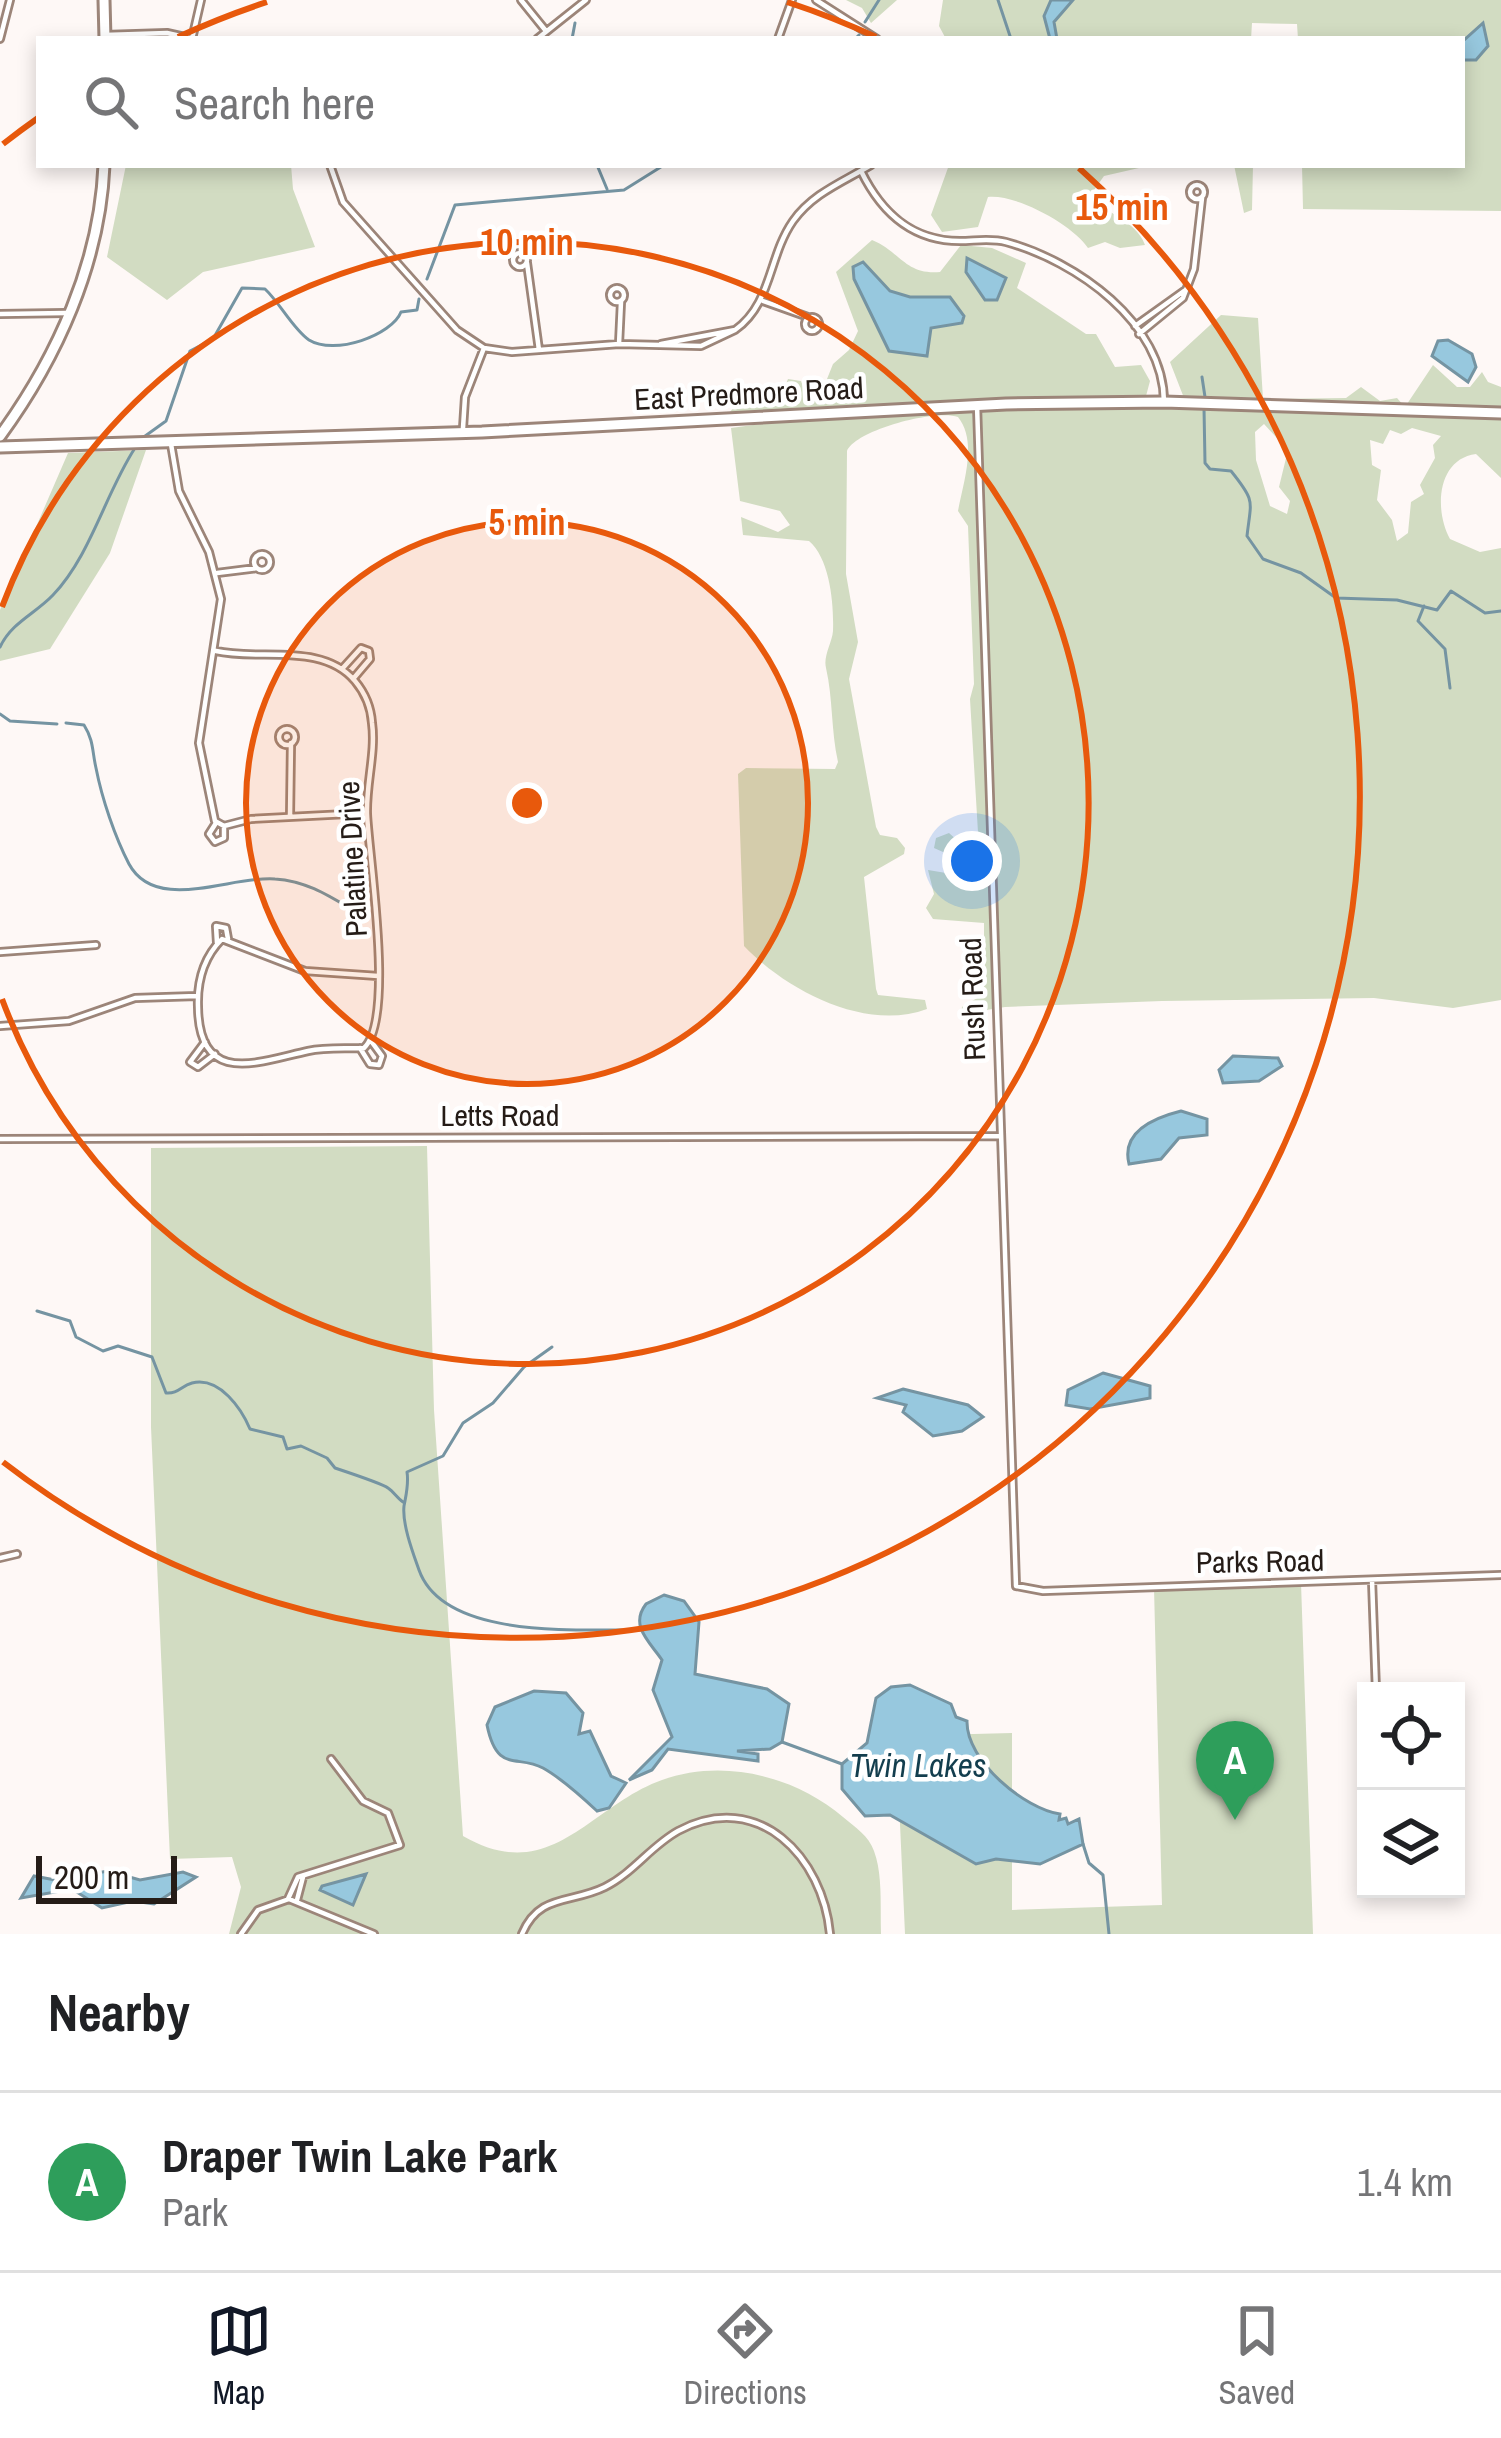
<!DOCTYPE html>
<html lang="en">
<head>
<meta charset="utf-8">
<style>
	body { margin:0; font-family:"Archivo Narrow",sans-serif; background:#f6f6f6; color:#202124 }
	.controls { position:absolute; right:36px; bottom:36px; display:grid; overflow:hidden; border-radius:0px; box-shadow:0 6px 18px #0003 }
	.controls button { width:108px; height:108px; display:grid; place-items:center; padding:0; border:0; border-bottom:3px solid #e0e0e0; background:#fff; color:#202124; font:60px sans-serif }
	.scale { position:absolute; left:36px; bottom:30px; width:141px; box-sizing:border-box; padding-left:12px; border:6px solid #251c17; border-top:0; font-size:33px; line-height:42px; white-space:nowrap; color:#251c17; -webkit-text-stroke:9px #fff; paint-order:stroke }
	.you { position:absolute; left:972px; top:861px; width:42px; height:42px; margin:-30px; border:9px solid #fff; border-radius:50%; background:#1a73e8; box-shadow:0 0 0 18px #1a73e833 }
	.badge { display:grid; place-items:center; width:78px; height:78px; border-radius:50%; background:#111827; color:#fff; font-size:39px; font-weight:700 }
	.pin { position:absolute; translate:-50% -99px; filter:drop-shadow(0 3px 6px #0008) }
	.pin::after { content:''; position:absolute; top:63px; width:42px; height:36px; background:inherit; clip-path:polygon(0 0,100% 0,50% 100%) }
	.list { margin:0; padding:0; list-style:none }
	h2 { display:flex; justify-content:space-between; align-items:center; height:156px; margin:0; padding:0 48px; font-size:51px }
	h2 small { font-size:39px; font-weight:400; color:#757577 }
	.list li { display:grid; grid-template-columns:78px 1fr auto; gap:36px; align-items:center; box-sizing:border-box; height:180px; padding:0 48px; border-top:3px solid #e0e0e0 }
	.list b { display:block; font-size:45px; white-space:nowrap }
	.list p { margin:0; font-size:39px; white-space:nowrap; color:#757577 }
	.list em { font-size:39px; font-style:normal; color:#757577 }
	.icon { flex:none; width:66px; height:66px; fill:none; stroke:currentColor; stroke-width:2; stroke-linecap:round; stroke-linejoin:round }
	.map { position:relative; flex:none; width:1501px; height:1934px; overflow:hidden }
	.search { position:absolute; background:#fff; box-shadow:0 6px 18px #0003; left:36px; right:36px; top:36px; height:132px; display:flex; align-items:center; gap:30px; box-sizing:border-box; padding:0 42px; border-radius:0px; color:#757577; font-size:45px }
	.sheet { height:336px; background:#fff }
	nav { display:flex; justify-content:space-around; align-items:center; box-sizing:border-box; height:168px; border-top:3px solid #e0e0e0; background:#fff; font-size:33px; color:#757577 }
	nav a { display:grid; justify-items:center; gap:6px }
	nav .on { color:#111827 }
	.map>svg:first-child { display:block }
	.green { fill:#d2dcc2; fill-rule:evenodd }
	.water { fill:#97c8de; stroke:#7594a2; stroke-width:3 }
	.lines { fill:none; stroke-linecap:round; stroke-linejoin:round }
	.stream { stroke:#7594a2; stroke-width:3 }
	.street-casing { stroke:#9c8579; stroke-width:10 }
	.secondary-casing { stroke:#9c8579; stroke-width:15 }
	.street { stroke:#fff; stroke-width:4.5 }
	.secondary { stroke:#fff; stroke-width:9 }
	.ring { fill:none; stroke:#e8590c; stroke-width:6 }
	.labels { text-anchor:middle; stroke-width:9; stroke-linejoin:round; paint-order:stroke }
	.street-label { font-size:30px; fill:#251c17; stroke:#fff }
	.water-label { font-size:33px; font-style:italic; fill:#133e4e; stroke:#fff }
	.centre { fill:#e8590c; stroke:#fff; stroke-width:6 }
	.ring-label { font-size:36px; text-anchor:middle; font-weight:bold; fill:#e8590c; stroke:#fff; stroke-width:9; stroke-linejoin:round; paint-order:stroke }
</style>
</head>
<body>
<div class="map">
<svg width="1501" height="1934" viewBox="0 0 1501 1934">
	<rect width="100%" height="100%" fill="#fef8f6"/>
	<path class="green" d="M846,0H897L871,23L862,8Z
		M943,0H1501V211L1303,209L1302,165H1462V39H1298L1297,24L1252,23L1251,39H946L939,26Z
		M126,165H291L293,189L315,247L203,272L167,300L107,257Z
		M949,165H1152L1104,176L1092,193C1103,215 1136,219 1145,245L1120,248L1105,242L1088,248C1074,226 1018,194 988,197L978,227L942,232L931,215Z
		M1234,165H1253L1252,210L1244,213Z
		M872,240C901,252 905,275 940,272L961,245L992,248L1026,263L1017,288L1086,334H1096L1115,367L1141,365L1150,381L1146,396L1184,398L1170,362L1221,315L1258,318L1263,399L1346,398L1361,387L1380,401L1397,398L1405,407L1433,365L1457,387H1470L1482,372L1488,382L1501,387V478L1476,454C1437,459 1434,510 1450,539L1480,552L1501,548V1000L1453,1008L1374,998L1162,1001L1005,1007L961,1014L962,1007L984,994V923L933,919L926,908L934,894L928,870L952,874L961,860L934,848L936,838L949,833L969,851L979,849L970,699L974,684L968,526L958,511C963,483 978,442 958,417C935,409 856,430 847,451L846,574L858,642L849,679L876,827L880,835L897,838L905,848L904,854L864,877L876,989L878,995L925,1000L927,1009C866,1032 787,991 744,946L738,774L746,768L835,769L838,762C831,731 833,698 826,668C823,656 832,643 833,631C834,604 830,559 809,541L743,535L741,517L778,532L790,525L780,511L740,501L731,428L867,409L729,413L736,405L778,403L788,379L801,381L808,401L819,399L833,364L849,350L858,331L836,272ZM1264,424L1288,450L1279,487L1290,501L1287,514L1270,506L1256,460L1255,432ZM1412,428L1441,436L1433,445L1435,458L1420,485L1424,494L1411,502L1408,533L1397,541L1392,520L1377,500L1381,470L1372,465L1370,440L1383,444L1390,430L1401,434Z
		M146,450L110,553L50,649L0,661V610L68,453Z
		M427,1146L434,1410L463,1836C551,1887 589,1806 662,1780C723,1758 795,1776 843,1817C855,1827 869,1836 874,1851C883,1875 880,1908 881,1934H229L241,1887L232,1857L170,1859L151,1427V1148Z
		M1301,1583L1313,1934H905L896,1736L1012,1733V1910L1162,1905L1154,1588Z"/>
	<path class="water" d="M1051,0H1073L1054,22L1057,39H1050L1044,16Z
		M1483,23L1488,46L1476,60H1463L1462,42Z
		M967,258L1006,278L997,300H985L966,272Z
		M863,262L890,291L910,297H950L964,316L962,323L931,328L927,356L889,351L854,279L853,267Z
		M1448,340L1472,354L1476,367L1468,382L1432,356L1438,341Z
		M1233,1056L1278,1058L1282,1066L1259,1081L1223,1083L1219,1070Z
		M1181,1111L1207,1119V1135L1179,1138L1161,1159L1129,1164C1121,1132 1153,1118 1181,1111Z
		M1103,1373L1150,1386V1398L1090,1409L1066,1405L1068,1390Z
		M903,1389L968,1405L983,1417L962,1431L933,1436L903,1412L906,1405L877,1398Z
		M664,1595L684,1601L699,1622L695,1674L767,1689L789,1704L782,1742L770,1749L737,1751L758,1754V1761L668,1749L652,1770L629,1780L672,1737L653,1690L662,1660C650,1642 629,1626 646,1604Z
		M910,1685L951,1704L956,1717L967,1721C966,1761 1025,1809 1060,1814L1059,1820L1066,1818L1068,1824L1079,1819L1083,1844L1040,1864L996,1859L976,1864L890,1815L865,1816L842,1789V1764L867,1743L876,1698L891,1687Z
		M534,1691L566,1693L583,1713L579,1734L590,1731L611,1776L626,1783L609,1808L597,1811C582,1797 561,1778 543,1768C517,1754 497,1774 487,1725L495,1707Z
		M108,1871L140,1880L183,1872L196,1877L154,1904L133,1901L102,1908L72,1889L21,1898L34,1876L55,1880Z
		M366,1874L353,1905L320,1890L322,1886Z"/>
	<g class="lines">
		<path class="stream" d="M998,0L1011,39
			M865,22L879,0
			M572,39L575,23
			M855,39L859,35
			M597,165L607,189
			M427,279L455,205L624,190L664,165
			M1202,377L1205,397
			M1204,408L1205,463L1210,469L1231,471C1256,502 1251,500 1247,536L1263,559L1301,573L1336,598L1397,600L1437,610L1451,591L1485,613L1501,611
			M141,439L166,421L190,351L213,339L242,288L265,289C280,303 293,329 309,340C335,356 392,335 401,312L417,310L419,299
			M1424,606L1418,621L1445,649L1450,688
			M0,647C12,622 35,614 53,595C91,555 105,494 135,448
			M0,714L10,721L57,724
			M66,723L84,725C94,741 92,751 96,768C102,799 115,837 129,864C156,914 232,875 275,879C305,881 326,894 351,909
			M37,1311L70,1321L76,1337L103,1351L118,1346L152,1357L166,1393C178,1394 181,1386 192,1383C220,1376 242,1410 250,1429L283,1437L287,1449L301,1446L327,1458L335,1468C338,1469 383,1484 388,1488C394,1492 397,1498 403,1502
			M552,1347L524,1367L493,1403L463,1423L443,1456L407,1472C409,1484 406,1495 404,1506C402,1524 413,1553 419,1570C444,1640 579,1629 641,1630
			M782,1742L842,1764
			M1083,1844L1089,1863L1103,1875L1109,1934"/>
		<defs>
			<path id="street" d="M521,0L546,31
				M816,0L877,39
				M105,35L167,33L194,39
				M0,39L10,0
				M192,39L201,0
				M537,39L586,0
				M778,39L792,0
				M330,165L343,202L457,330L484,348L512,352L619,344L701,346L735,330L661,344
				M861,171C881,212 911,241 960,241C975,241 991,238 1006,242C1076,261 1164,323 1164,402
				M1190 192a7 7 0 1 1 14 0a7 7 0 1 1-14 0Z
				M513 260a7 7 0 1 1 14 0a7 7 0 1 1-14 0Z
				M527,263L539,350
				M610 295a7 7 0 1 1 14 0a7 7 0 1 1-14 0Z
				M763,301L808,317
				M0,314L66,313
				M805 324a7 7 0 1 1 14 0a7 7 0 1 1-14 0Z
				M1135,326L1184,291
				M735,330C772,304 768,257 793,221C813,193 843,182 871,165
				M1139,334L1183,298L1194,269L1202,198
				M619,344L621,302
				M977,405L1016,1586L1043,1591L1501,1575
				M463,428L465,397L484,348
				M171,444L179,491L209,552L221,599L199,743L215,821L224,826L251,819L367,813
				M254 562a8 8 0 1 1 16 0a8 8 0 1 1-16 0Z
				M217,573L257,568
				M216,651C261,661 322,642 355,681C365,693 371,708 372,723C376,752 366,784 367,814C369,858 395,1019 364,1048C345,1049 326,1047 308,1051C258,1062 199,1087 198,1007C197,981 203,958 222,939L305,971L378,976
				M342,669L361,648L369,651L370,659L353,679
				M279 737a8 8 0 1 1 16 0a8 8 0 1 1-16 0Z
				M290,817L291,743
				M216,823L209,834L215,842L224,838V826
				M217,943L216,926L226,928L228,939
				M0,952L96,945
				M0,1026L69,1021L135,998L197,996
				M205,1042L190,1062L198,1067L215,1054
				M360,1048L370,1064L379,1065L382,1056L371,1041
				M0,1139L999,1136
				M0,1558L17,1554
				M1372,1580L1376,1691
				M288,1899L298,1877L400,1845L388,1813L363,1801L331,1759
				M297,1900L303,1877
				M241,1934L258,1910L289,1899L374,1934
				M522,1934C539,1893 571,1904 605,1887C633,1873 651,1846 678,1831C759,1788 823,1858 830,1934"/>
			<path id="secondary" d="M104,0L105,39
				M0,436C57,358 100,263 104,165
				M0,447L482,432L1006,404L1164,402L1501,413"/>
		</defs>
		<use href="#street" class="street-casing"/>
		<use href="#secondary" class="secondary-casing"/>
		<use href="#street" class="street"/>
		<use href="#secondary" class="secondary"/>
	</g>
	<circle cx="527" cy="803" r="281" fill="#e8590c" fill-opacity=".12"/>
	<g class="ring">
		<circle cx="527" cy="803" r="281"/>
		<path d="M2 607A561 561 0 1 1 2 999"/>
		<path d="M3 144A842 842 0 0 1 38 118M178 37A842 842 0 0 1 267 2M787 2A842 842 0 0 1 876 37M1079 168A842 842 0 0 1 3 1462"/>
	</g>
	<g class="labels">
		<g class="street-label">
			<text transform="translate(749 394) rotate(-3)" y="10">East Predmore Road</text>
			<text transform="translate(353 859) rotate(-93)" y="10">Palatine Drive</text>
			<text transform="translate(973 999) rotate(-92)" y="10">Rush Road</text>
			<text x="500" y="1126">Letts Road</text>
			<text transform="translate(1260 1562) rotate(-1)" y="10">Parks Road</text>
		</g>
		<g class="water-label">
			<text x="918" y="1777">Twin Lakes</text>
		</g>
	</g>
	<circle cx="527" cy="803" r="18" class="centre"/>
	<g class="ring-label">
		<text x="1122" y="220">15 min</text>
		<text x="527" y="255">10 min</text>
		<text x="527" y="535">5 min</text>
	</g>
</svg>
<div class="controls">
<button><svg class="icon" aria-label="locate" viewBox="0 0 24 24"><circle cx="12" cy="12" r="6"/><path d="M12 2v4M12 18v4M2 12h4M18 12h4"/></svg></button>
<button><svg class="icon" aria-label="layers" viewBox="0 0 24 24"><path d="M12 4l9 5-9 5-9-5zM3 14l9 5 9-5"/></svg></button>
</div>
<div class="scale">200 m</div>
<div class="you"></div>
<div class="pin badge" style="left:1235px;top:1820px;background:#2e9e5b">A</div>
<div class="search"><svg class="icon" aria-label="search" viewBox="0 0 24 24"><circle cx="10" cy="10" r="6"/><path d="M15 15l6 6"/></svg>Search here</div>
</div>
<section class="sheet">
<h2>Nearby<small></small></h2>
<ul class="list">
<li><span class="badge" style="background:#2e9e5b">A</span><div><b>Draper Twin Lake Park</b><p>Park</p></div><em>1.4 km</em></li>
</ul>
</section>
<nav>
<a class="on"><svg class="icon" aria-label="map" viewBox="0 0 24 24"><path d="M3 6l6-2 6 2 6-2v14l-6 2-6-2-6 2zM9 4v14M15 6v14"/></svg>Map</a>
<a><svg class="icon" aria-label="directions" viewBox="0 0 24 24"><path d="M12 3l9 9-9 9-9-9zM9 14v-3h6M13 9l2 2-2 2"/></svg>Directions</a>
<a><svg class="icon" aria-label="saved" viewBox="0 0 24 24"><path d="M7 4h10v16l-5-4-5 4z"/></svg>Saved</a>
</nav>
</body>
</html>
